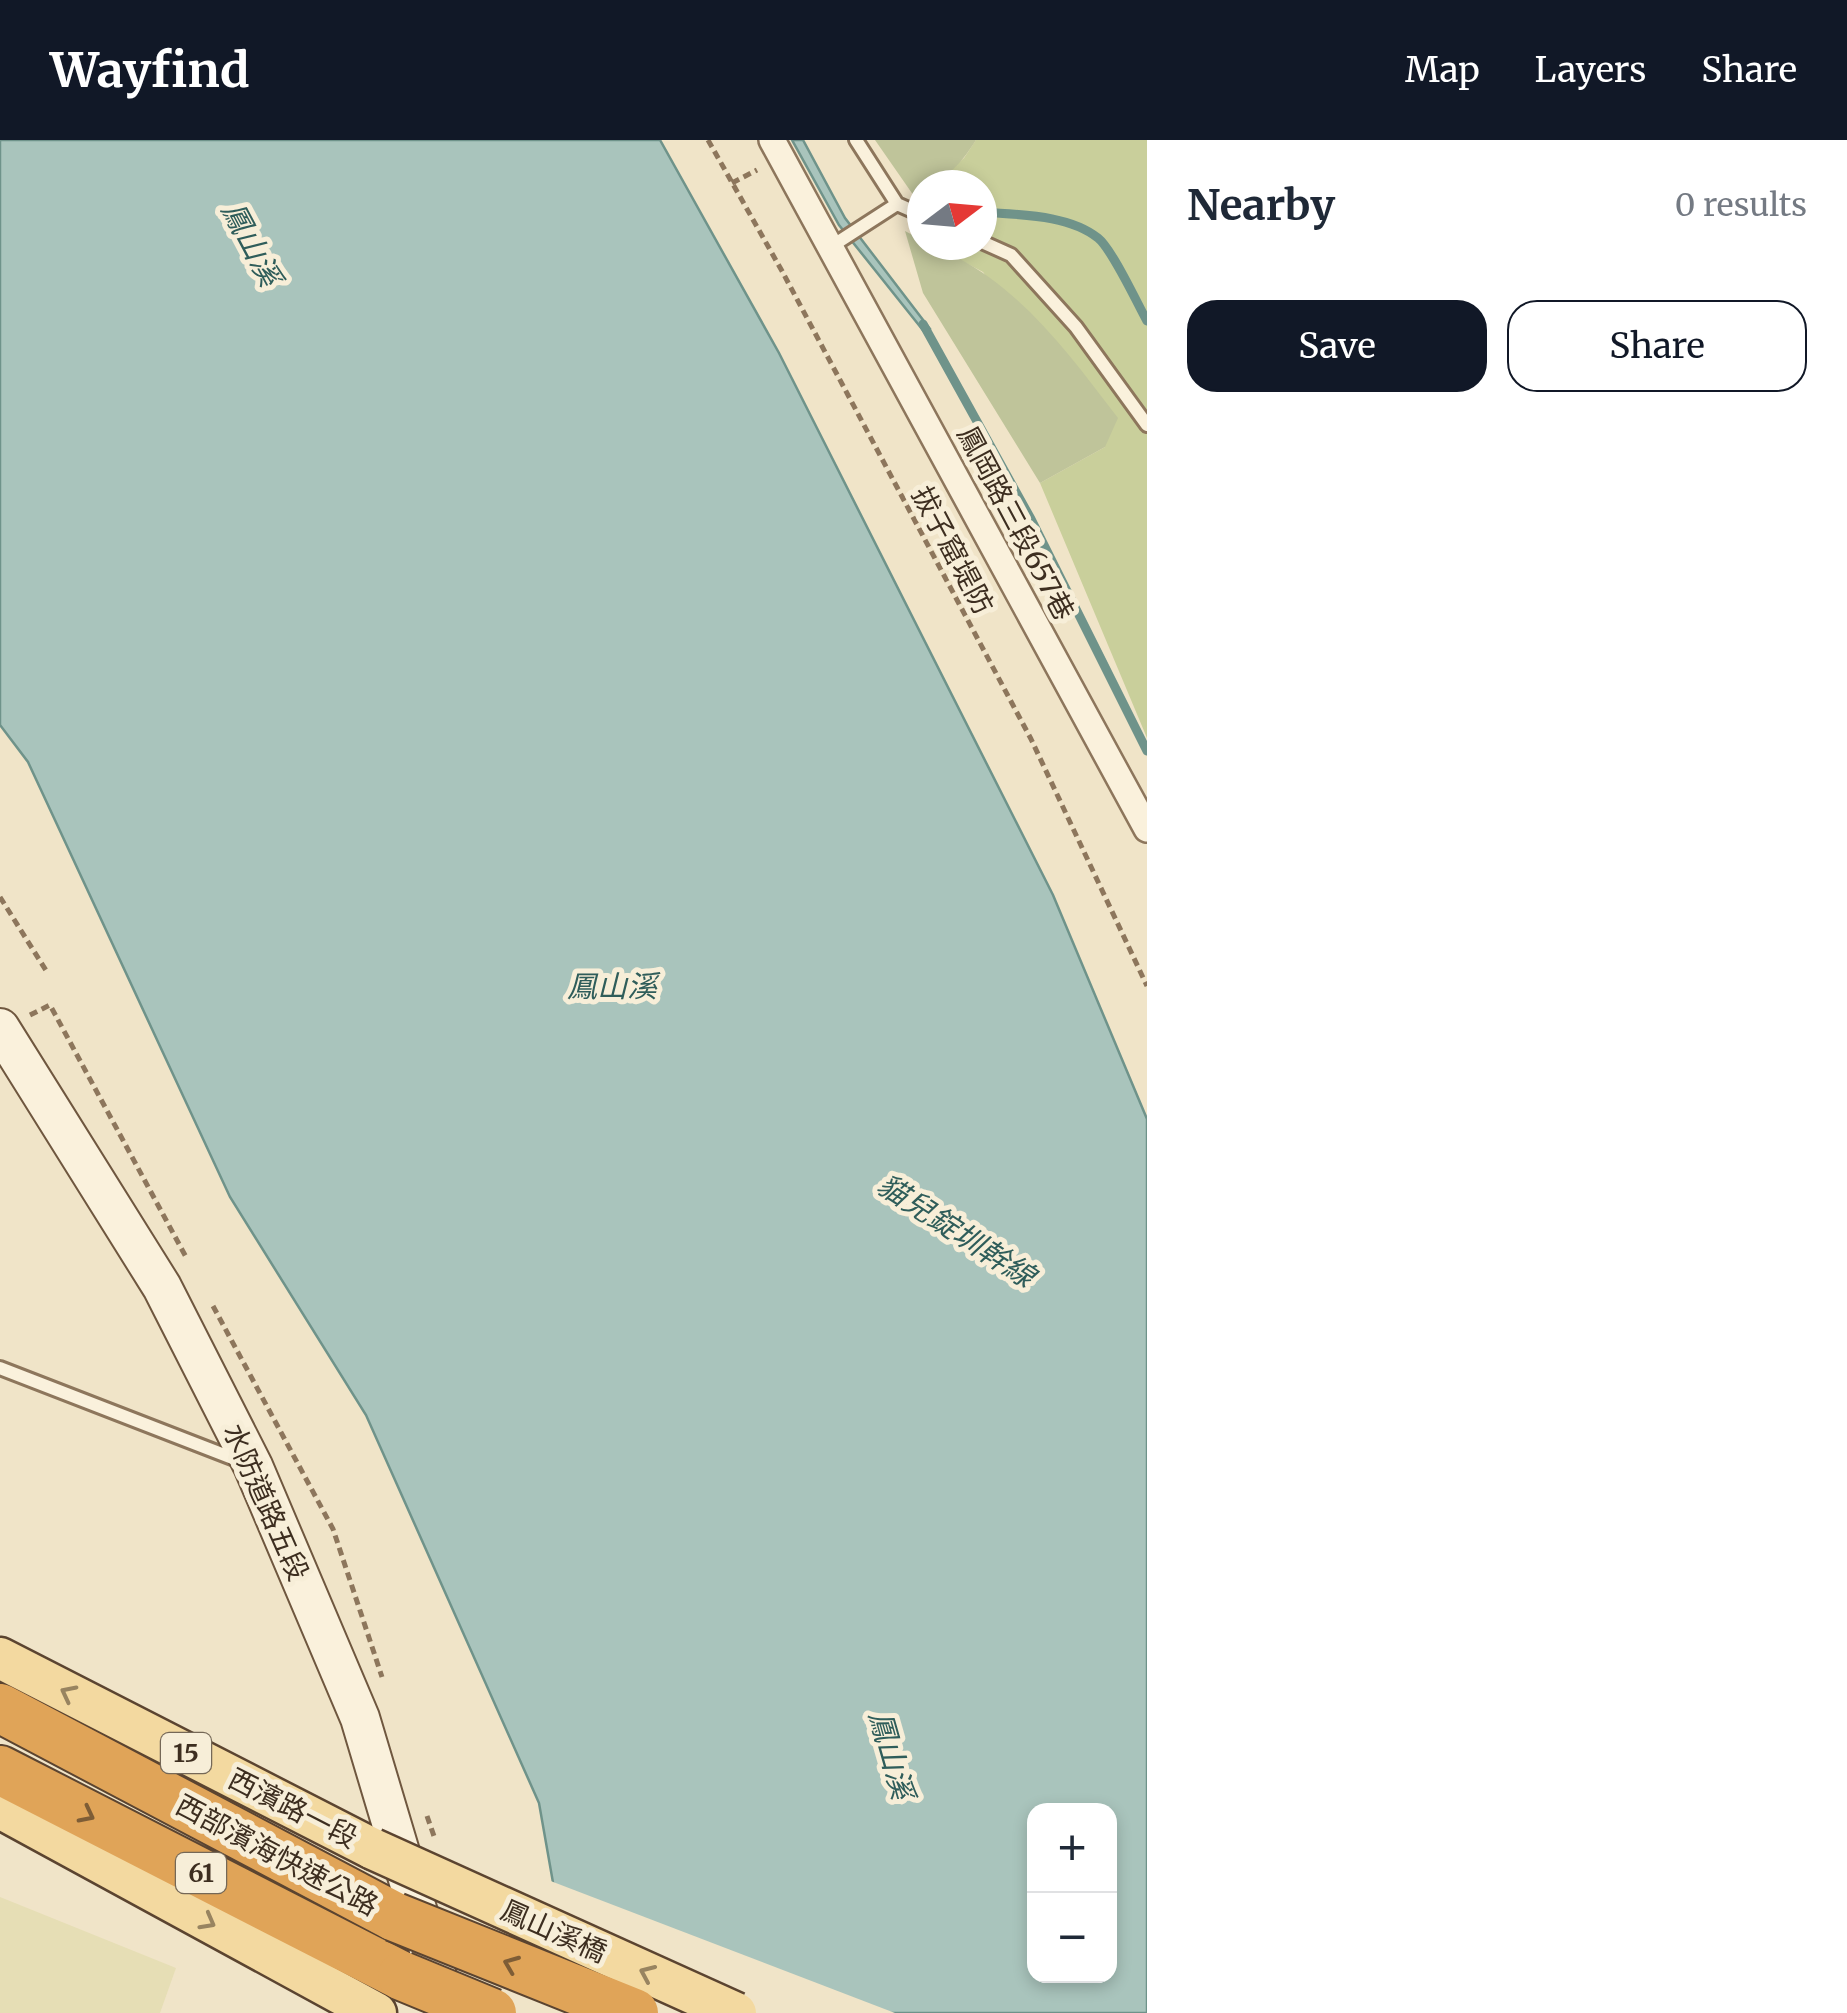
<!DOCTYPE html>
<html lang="en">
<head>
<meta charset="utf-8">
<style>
	body { margin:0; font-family:Merriweather,"Noto Sans TC",serif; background:#f6f6f7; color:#1f2937 }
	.controls { position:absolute; right:30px; bottom:30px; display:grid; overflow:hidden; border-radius:20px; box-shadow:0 5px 15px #0003 }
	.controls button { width:90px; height:90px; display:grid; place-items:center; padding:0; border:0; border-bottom:2px solid #e0e1e3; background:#fff; color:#1f2937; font:50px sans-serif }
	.compass { position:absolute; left:907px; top:30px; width:90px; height:90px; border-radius:50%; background:#fff; box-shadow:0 5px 15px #0003; rotate:74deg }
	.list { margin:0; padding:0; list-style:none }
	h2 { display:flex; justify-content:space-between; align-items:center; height:130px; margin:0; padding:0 40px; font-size:42px }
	h2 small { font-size:32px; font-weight:400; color:#747a83 }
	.actions { display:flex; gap:20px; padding:30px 40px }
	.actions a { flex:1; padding:22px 0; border:2px solid #111827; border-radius:30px; text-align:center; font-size:35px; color:#111827 }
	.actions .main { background:#111827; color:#fff }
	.map { position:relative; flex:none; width:1147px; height:1873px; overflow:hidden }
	header { display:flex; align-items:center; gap:60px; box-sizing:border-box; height:140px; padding:0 50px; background:#111827; color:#fff }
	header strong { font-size:48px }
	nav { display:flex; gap:55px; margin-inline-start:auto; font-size:35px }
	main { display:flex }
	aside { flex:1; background:#fff }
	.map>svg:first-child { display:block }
	.farmland { fill:#e6deb5 }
	.green { fill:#c9cf9b }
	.cemetery { fill:#bfc49a }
	.water { fill:#a9c4bc; stroke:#6f938a; stroke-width:2.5; fill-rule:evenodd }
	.pier { fill:#f0e4c8 }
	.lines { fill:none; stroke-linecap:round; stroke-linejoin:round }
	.stream { stroke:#6f938a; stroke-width:9 }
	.lane-casing { stroke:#8d765c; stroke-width:18 }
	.street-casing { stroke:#8d765c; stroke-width:30 }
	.secondary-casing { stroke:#6f573f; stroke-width:42 }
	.primary-casing { stroke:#5b4430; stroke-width:45 }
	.highway-casing { stroke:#5b4430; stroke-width:52 }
	.path { stroke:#8d765c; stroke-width:5; stroke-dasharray:8 5; stroke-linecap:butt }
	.lane { stroke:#faf1dc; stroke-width:12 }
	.street { stroke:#faf1dc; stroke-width:25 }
	.secondary { stroke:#faf1dc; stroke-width:38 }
	.primary { stroke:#f3d9a0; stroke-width:40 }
	.highway { stroke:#e0a458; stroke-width:48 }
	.primary-bridge-casing { stroke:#5b4430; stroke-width:45; stroke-linecap:butt }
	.highway-bridge-casing { stroke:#5b4430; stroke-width:52; stroke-linecap:butt }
	.primary-bridge { stroke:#f3d9a0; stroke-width:40 }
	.highway-bridge { stroke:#e0a458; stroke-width:48 }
	.oneway { stroke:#988460 }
	.oneway2 { stroke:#7e5d36 }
	.labels { text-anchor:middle; stroke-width:10; stroke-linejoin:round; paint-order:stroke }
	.shield { fill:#f7eed8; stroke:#756857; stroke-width:2.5 }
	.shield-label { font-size:25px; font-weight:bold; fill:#3d2e20 }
	.street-label { font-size:28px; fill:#3d2e20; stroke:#f7eed8 }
	.water-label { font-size:30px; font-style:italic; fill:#2f5d5a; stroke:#f7eed8 }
</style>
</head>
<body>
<header>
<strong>Wayfind</strong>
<nav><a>Map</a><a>Layers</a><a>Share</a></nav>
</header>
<main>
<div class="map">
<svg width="1147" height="1873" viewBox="0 0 1147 1873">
	<rect width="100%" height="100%" fill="#f0e4c8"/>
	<path class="farmland" d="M0,1757L176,1828L160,1873H0Z"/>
	<path class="green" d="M976,0H1147V598L1040,343L1105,307L983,132L932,105H982V45H932L964,18Z"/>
	<path class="cemetery" d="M875,0H976C965,18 944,45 922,45V53L916,59Z
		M905,91L922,100V105C936,105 946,112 958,118C1026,154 1072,218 1118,278L1105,307L1040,343L923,153Z"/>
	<path class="water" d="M0,0H660L779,213L1053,755L1147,979V1873H576L539,1663L366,1275L230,1057L28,622L0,585ZM1034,1670H1110V1836H1034Z
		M792,0H803L845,78L930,189L926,194L839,85Z"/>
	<path class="pier" d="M548,1740L895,1873H571Z"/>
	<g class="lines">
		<path class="stream" d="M982,72C1018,75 1068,74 1098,98C1112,109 1137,163 1147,181
			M923,184L1031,379L1147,611"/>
		<defs>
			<path id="lane" d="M856,0L897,64L922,75
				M982,102L1011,115L1076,187L1147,285
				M832,106L897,64
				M0,1228L240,1321"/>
			<path id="street" d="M772,0L1147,689"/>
			<path id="secondary" d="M0,888L162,1147L253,1326L360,1578L448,1873"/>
			<path id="primary" d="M0,1518L373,1709
				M0,1668L376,1873"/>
			<path id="highway" d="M0,1568L395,1777
				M0,1630L402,1836"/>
		</defs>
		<use href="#lane" class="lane-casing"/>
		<use href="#street" class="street-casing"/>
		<use href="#secondary" class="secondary-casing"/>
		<use href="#primary" class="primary-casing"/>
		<use href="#highway" class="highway-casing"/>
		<path class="path" d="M708,0L782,131L1031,599L1147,846
			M732,43L757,30
			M0,757L47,832
			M30,875L50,865L186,1117
			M213,1166L333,1389L382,1537
			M427,1676L435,1699"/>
		<use href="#lane" class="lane"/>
		<use href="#street" class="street"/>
		<use href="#secondary" class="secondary"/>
		<use href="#primary" class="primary"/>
		<use href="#highway" class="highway"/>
		<defs>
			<path id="primary-bridge" d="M373,1709L736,1873"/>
			<path id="highway-bridge" d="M395,1777L634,1873
				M402,1836L492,1873"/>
		</defs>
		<use href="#primary-bridge" class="primary-bridge-casing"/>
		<use href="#highway-bridge" class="highway-bridge-casing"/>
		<use href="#primary-bridge" class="primary-bridge"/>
		<use href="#highway-bridge" class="highway-bridge"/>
	</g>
	<defs><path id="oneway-chevron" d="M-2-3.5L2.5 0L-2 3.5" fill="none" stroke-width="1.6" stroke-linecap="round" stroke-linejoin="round" transform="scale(2.5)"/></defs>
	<g class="oneway">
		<use href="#oneway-chevron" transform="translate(68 1553) rotate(-153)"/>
		<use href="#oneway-chevron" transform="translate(208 1782) rotate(29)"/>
		<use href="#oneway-chevron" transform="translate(647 1833) rotate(-156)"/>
	</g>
	<g class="oneway2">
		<use href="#oneway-chevron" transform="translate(87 1675) rotate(27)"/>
		<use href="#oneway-chevron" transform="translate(511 1824) rotate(-158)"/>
	</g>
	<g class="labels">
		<g class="shield">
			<rect x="161" y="1593" width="50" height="40" rx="8"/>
			<rect x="176" y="1713" width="50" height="40" rx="8"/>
		</g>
		<g class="shield-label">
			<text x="186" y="1622">15</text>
			<text x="201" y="1742">61</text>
		</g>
		<g class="street-label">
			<text transform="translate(1016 383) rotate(62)" y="10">鳳岡路三段657巷</text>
			<text transform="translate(953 410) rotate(62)" y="10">拔子窟堤防</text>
			<text transform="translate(266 1362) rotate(66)" y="10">水防道路五段</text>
			<text transform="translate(293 1668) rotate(27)" y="10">西濱路一段</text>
			<text transform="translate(277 1715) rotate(28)" y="10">西部濱海快速公路</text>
			<text transform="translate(554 1791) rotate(24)" y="10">鳳山溪橋</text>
		</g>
		<g class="water-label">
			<text transform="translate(251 104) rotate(62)" y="10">鳳山溪</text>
			<text x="612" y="857">鳳山溪</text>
			<text transform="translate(956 1091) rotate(33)" y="10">貓兒錠圳幹線</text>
			<text transform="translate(891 1615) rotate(74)" y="10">鳳山溪</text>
		</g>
	</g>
</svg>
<div class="controls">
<button>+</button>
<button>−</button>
</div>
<svg class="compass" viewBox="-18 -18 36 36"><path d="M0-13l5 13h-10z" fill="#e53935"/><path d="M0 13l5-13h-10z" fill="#747a83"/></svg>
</div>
<aside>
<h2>Nearby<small>0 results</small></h2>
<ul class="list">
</ul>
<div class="actions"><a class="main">Save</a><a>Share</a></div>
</aside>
</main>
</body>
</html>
